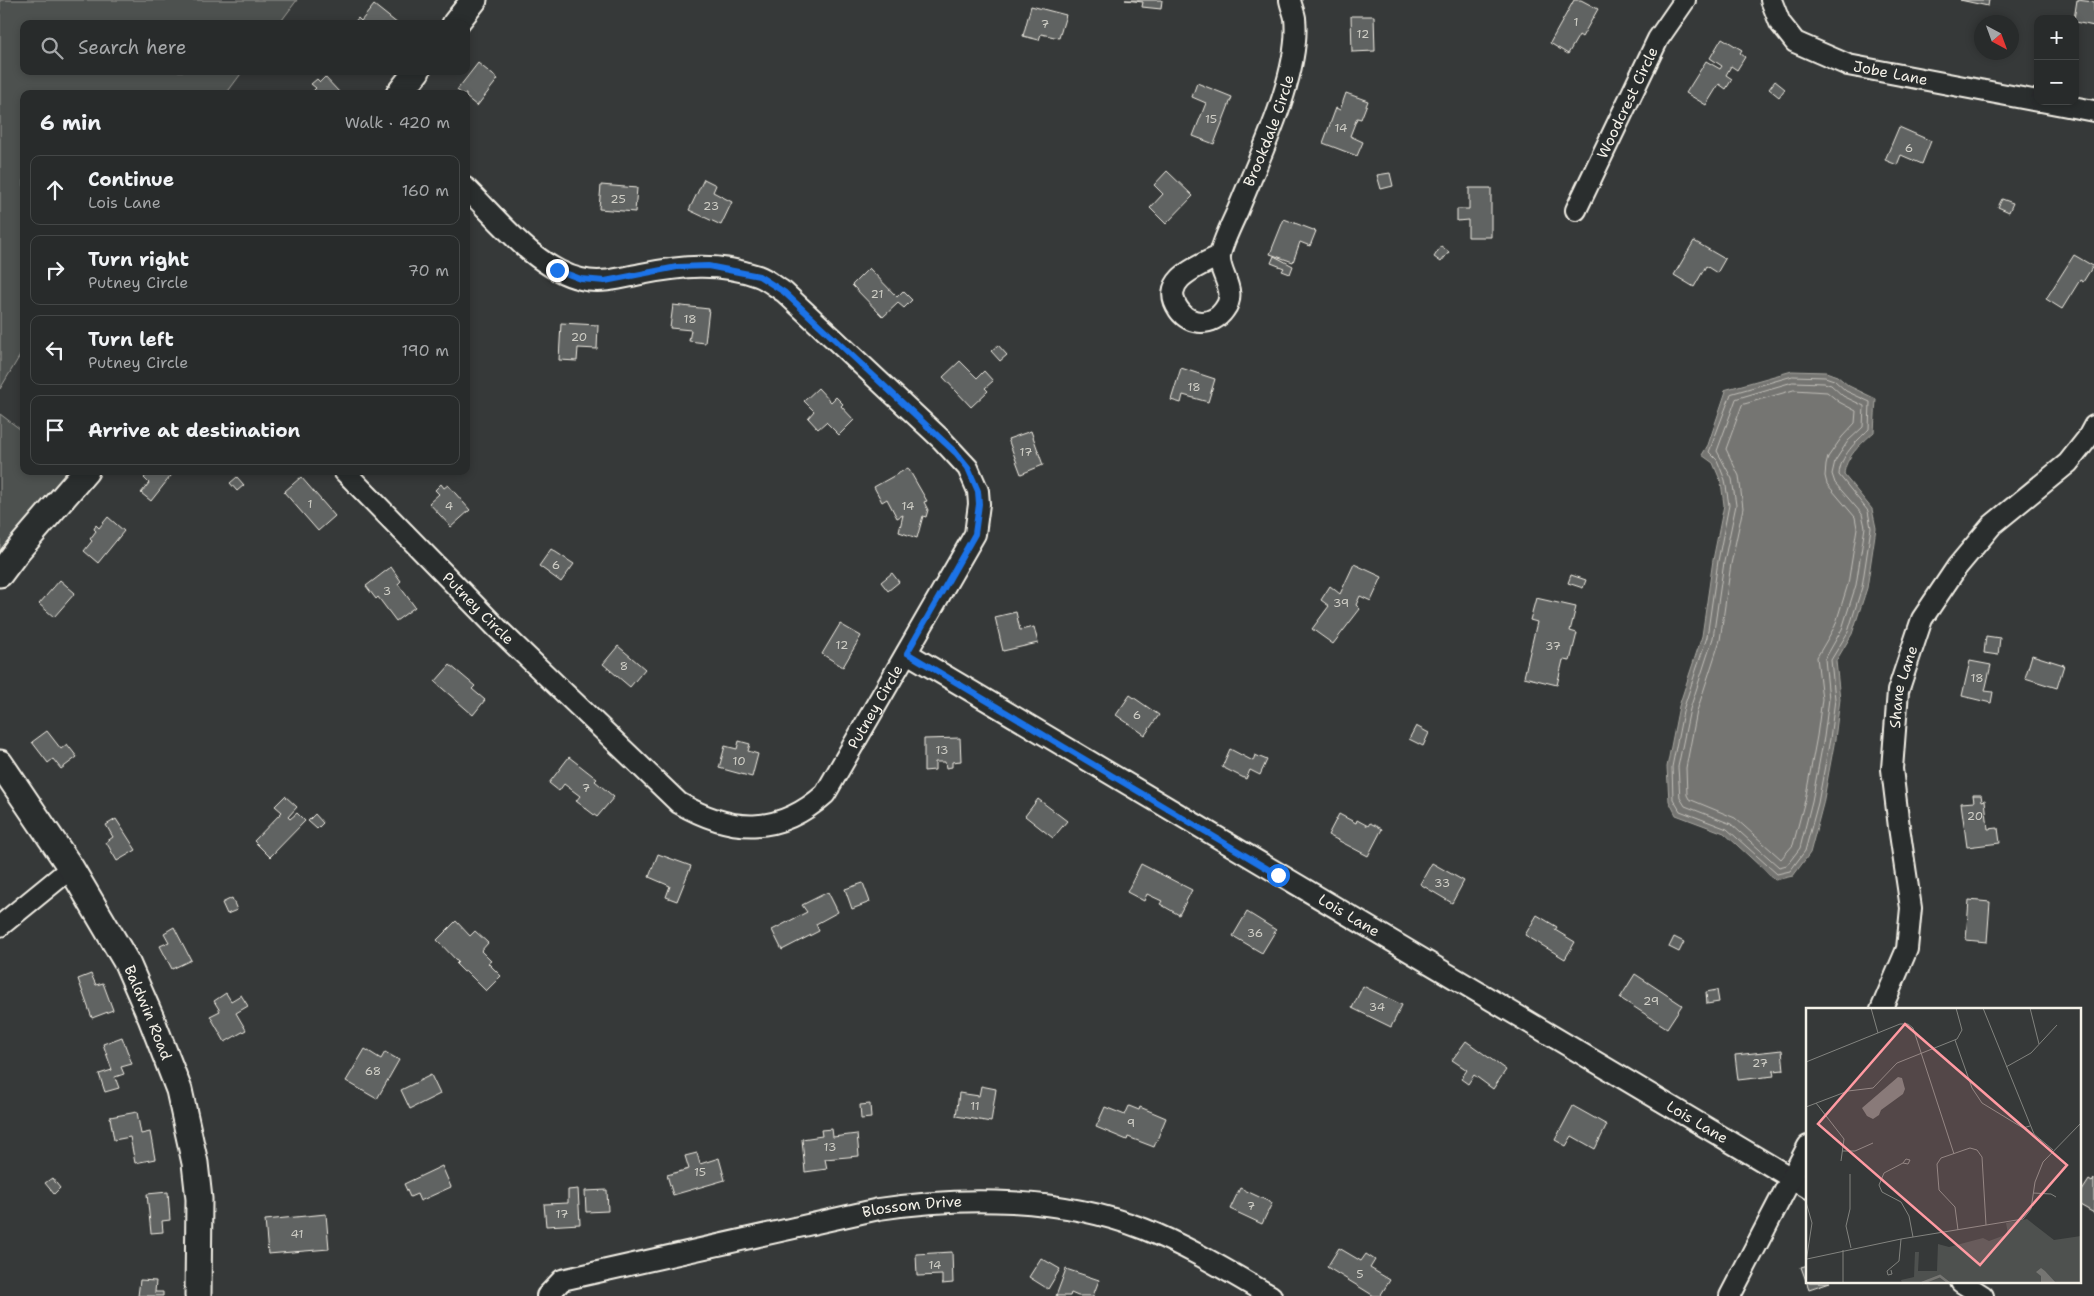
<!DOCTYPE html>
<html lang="en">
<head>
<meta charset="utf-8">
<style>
	body { margin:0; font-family:"Shantell Sans",sans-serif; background:#343737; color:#f1f3f6 }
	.controls { position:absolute; right:15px; top:15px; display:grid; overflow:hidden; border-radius:10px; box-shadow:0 2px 8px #0003 }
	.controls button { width:45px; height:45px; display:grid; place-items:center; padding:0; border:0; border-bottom:1px solid #444747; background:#282b2b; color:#f1f3f6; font:25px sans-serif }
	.compass { position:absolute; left:1974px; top:15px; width:45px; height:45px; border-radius:50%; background:#282b2b; box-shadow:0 2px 8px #0003; rotate:139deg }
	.stop { position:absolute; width:15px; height:15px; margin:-11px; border:4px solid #1a73e8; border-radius:50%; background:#fff }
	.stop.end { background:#1a73e8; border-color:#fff; box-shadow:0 1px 5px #0008 }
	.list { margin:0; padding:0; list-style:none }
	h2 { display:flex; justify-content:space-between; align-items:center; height:65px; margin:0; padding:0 20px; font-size:21px }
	h2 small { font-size:16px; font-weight:400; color:#a5a7a9 }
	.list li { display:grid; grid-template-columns:32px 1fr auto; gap:15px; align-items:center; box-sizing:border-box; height:70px; margin:0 10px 10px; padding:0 10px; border:1px solid #444747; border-radius:10px }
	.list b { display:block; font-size:19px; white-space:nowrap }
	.list p { margin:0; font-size:16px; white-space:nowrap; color:#a5a7a9 }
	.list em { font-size:16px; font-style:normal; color:#a5a7a9 }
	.icon { flex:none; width:28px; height:28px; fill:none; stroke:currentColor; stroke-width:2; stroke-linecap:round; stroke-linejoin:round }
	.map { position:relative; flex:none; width:2094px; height:1296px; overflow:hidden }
	.search { position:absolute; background:#282b2b; box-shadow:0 2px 8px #0003; left:20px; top:20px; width:450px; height:55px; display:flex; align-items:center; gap:12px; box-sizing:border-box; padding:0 18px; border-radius:10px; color:#a5a7a9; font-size:19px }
	.panel { position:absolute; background:#282b2b; box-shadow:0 2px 8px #0003; left:20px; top:90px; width:450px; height:385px; border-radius:10px }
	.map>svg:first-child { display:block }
	.green { fill:#4e514f; stroke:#a1a19c }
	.water { fill:#757572; stroke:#a8a7a1 }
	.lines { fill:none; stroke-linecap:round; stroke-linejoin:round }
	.shore { stroke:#c1bfb9; stroke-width:1 }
	.building { fill:#616362; stroke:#f4f1e8 }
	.minor-casing { stroke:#f4f1e8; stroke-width:24 }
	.tertiary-casing { stroke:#f4f1e8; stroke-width:29 }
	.minor { stroke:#2a2d2e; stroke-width:20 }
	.tertiary { stroke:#2a2d2e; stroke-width:25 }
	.route { stroke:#1a73e8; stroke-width:6 }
	.labels { text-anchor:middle; stroke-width:5; stroke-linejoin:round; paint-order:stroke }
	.number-label { font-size:12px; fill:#cfcec6 }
	.street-label { font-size:15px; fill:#f4f1e8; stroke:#2a2d2e }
	.inset-river { fill:none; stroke:#757572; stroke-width:2.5 }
	.inset-road { fill:none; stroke:#82837f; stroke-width:1 }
	.view { fill:#ff9aa2; fill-opacity:0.15; stroke:#ff9aa2; stroke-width:2.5 }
	.inset-edge { fill:none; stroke:#f4f1e8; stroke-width:2.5 }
</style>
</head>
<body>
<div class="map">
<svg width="2094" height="1296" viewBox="0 0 2094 1296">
	<rect width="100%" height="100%" fill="#363939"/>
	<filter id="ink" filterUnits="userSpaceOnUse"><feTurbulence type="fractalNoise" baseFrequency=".02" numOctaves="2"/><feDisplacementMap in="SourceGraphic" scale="10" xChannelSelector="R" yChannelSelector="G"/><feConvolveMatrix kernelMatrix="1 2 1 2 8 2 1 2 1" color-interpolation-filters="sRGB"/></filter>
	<g filter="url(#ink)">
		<path class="green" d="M0,0H297L279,24H24V71H243L226,94H24V349L0,389Z
			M0,414L24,432V471H75L0,571Z"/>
		<path class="water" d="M1792,371L1826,372L1837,376L1849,386L1876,399L1874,432C1861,444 1845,457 1844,475L1872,509L1876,528L1867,588L1852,634L1836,661L1840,699L1835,739L1823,804L1810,853L1793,876L1775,880L1724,833L1676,815L1669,801L1667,767L1679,706L1702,636L1713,560L1724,505L1721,482L1713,463L1702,455L1708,445L1726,391L1724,390Z"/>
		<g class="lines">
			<path class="shore" d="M1793,376L1825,377L1834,380L1846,391L1870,402L1869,429C1856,442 1840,456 1839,475L1868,511L1871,528L1862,587L1848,632L1831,660L1835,699L1830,739L1818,803L1805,851L1790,871L1777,874L1727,829L1680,811L1673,799L1672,767L1684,707L1707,637L1718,561L1729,505L1725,480L1717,460L1709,452L1731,394Z
				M1793,382L1824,383L1831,385L1843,396L1864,406L1863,427L1848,441L1835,461L1832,474L1835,483L1862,514L1865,527L1856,585L1842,629L1825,659L1829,699L1824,737L1812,801L1800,848L1787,865L1779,867L1731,824L1685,806L1680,798L1678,767L1690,709L1713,638L1724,562L1736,505L1732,479L1717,451L1736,399Z
				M1794,390L1827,392L1839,402L1856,411L1855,423L1842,437L1828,457L1826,465L1825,476L1827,484L1855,517L1857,528L1848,584L1835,626L1817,657L1822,699L1817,736L1805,800L1793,845L1781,859L1735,818L1689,799L1687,795L1686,768L1697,711L1720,640L1731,564L1743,508L1739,476L1726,449L1742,405Z"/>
		</g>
		<path class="building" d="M1125,0H1162L1161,9L1142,7L1143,2Z
			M1574,0H1581L1598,9L1582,37L1579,35L1568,54L1550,43Z
			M1960,0H1989L1988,6Z
			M2077,0L2094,2V26L2075,22V19H2074Z
			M374,5L398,24H353L358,18L361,21Z
			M1031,6L1066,15L1059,38L1041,34L1039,40L1023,36Z
			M1351,16H1374L1375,51L1352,52Z
			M1722,38L1742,50L1740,53L1745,57L1737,70L1731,66L1726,75L1732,79L1726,89L1719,84L1706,105L1686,93L1706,61L1720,69L1722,66L1710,58Z
			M478,63L498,79L477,106L466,97V94H462L457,90Z
			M325,77L340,93L339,94H306L309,91L311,93L316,88L311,84L317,79L320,82Z
			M1775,81L1785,89L1779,97L1769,89Z
			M1197,83L1232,97L1214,144L1193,136L1206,103L1192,97Z
			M1346,93L1368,101L1361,119L1357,118L1350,136L1363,142L1357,156L1323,143L1336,108L1340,110Z
			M1899,127L1931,141L1922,164L1901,155L1897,165L1885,160Z
			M1167,171L1193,196L1166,224L1150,208L1163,194L1154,185Z
			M1390,173L1393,186L1381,189L1377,175Z
			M704,179L716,185L713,192L732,202L721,225L689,210Z
			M601,185L637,188L635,212L599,209Z
			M1469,188H1491V237H1468V220L1457,221V209H1469Z
			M2002,199L2013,203L2009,212L1998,207Z
			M1284,219L1316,231L1310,246L1300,242L1293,262L1270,254Z
			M1694,241L1725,259L1717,273L1706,266L1694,287L1674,275Z
			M1441,246L1449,252L1441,262L1434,257Z
			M2074,255L2093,266L2083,282L2080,280L2062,309L2046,299Z
			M1274,256L1293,266L1290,274L1282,271L1284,268L1271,263Z
			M869,268L897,297L903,291L912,300L904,308L898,303L883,317L852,285Z
			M673,305L709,309L705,343L689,341L691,330L670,328Z
			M561,323L598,325L597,349L578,348L577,361L559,360Z
			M998,345L1007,355L1000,361L991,351Z
			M960,361L977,378L984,371L993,381L985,388L988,391L971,407L943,377Z
			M1181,368L1215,379L1208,402L1183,395L1181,403L1171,400Z
			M818,388L831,402L836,397L843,404L841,406L854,420L839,435L826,422L818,429L808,418L814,411L804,401Z
			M1031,431L1043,465L1021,474L1008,439Z
			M908,468L927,501L924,502L928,510L926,517L923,516L917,538L899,532L903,515L897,518L887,499L882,502L874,487Z
			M145,471L174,472L151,501L141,493L149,483L144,478L148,473Z
			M237,477L244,485L237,491L230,483Z
			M301,477L335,516L318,531L284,492Z
			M441,484L444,488L448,485L470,510L451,527L429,503L439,494L435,490Z
			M108,517L124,531L98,563L84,551L92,541L90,539L96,531L94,529L96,525L99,528Z
			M551,549L574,564L561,582L539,566Z
			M1354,564L1382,577L1371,601L1360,596L1356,605L1360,609L1333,644L1312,629L1329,606L1321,600L1330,586L1340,594Z
			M391,567L401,581L398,584L415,607L396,621L378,597L376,599L366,586Z
			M892,573L899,582L888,591L881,582Z
			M1571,575L1586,580L1583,588L1568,583Z
			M60,580L75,593L54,617L39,604Z
			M1536,598L1576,607L1570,631L1577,633L1570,661L1563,660L1557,685L1524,677L1537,622L1530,620Z
			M1016,612L1020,630L1034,627L1038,643L1003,651L995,617Z
			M840,624L861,636L843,667L822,654Z
			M1986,636L2000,638L1998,655L1984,653Z
			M618,646L645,669L630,687L603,664Z
			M2032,655L2064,665L2057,688L2025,678Z
			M1970,661L1991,665L1985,691L1993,692L1991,703L1962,696Z
			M450,665L475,686L472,689L485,700L473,715L435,682Z
			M1130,695L1159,715L1145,735L1116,715Z
			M1416,726L1429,733L1423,746L1409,739Z
			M47,731L61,749L67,744L77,757L61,769L53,759L48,763L32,742Z
			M960,738L961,761L952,762V767L946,768L945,762H935V770L924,771V739Z
			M739,741L750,744L748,751L758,754L752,777L719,768L725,746L737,749Z
			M1230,749L1253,761L1255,755L1267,760L1260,775L1250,770L1246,779L1222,767Z
			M569,757L597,779L595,781L614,797L597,817L576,801L580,796L564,784L559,791L549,783Z
			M1973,795H1981L1982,801L1985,800L1988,829L1998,828L2000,843L1967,847L1961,803L1974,802Z
			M285,796L297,807L288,817L290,819L297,813L305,821L270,857L254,841L282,812L275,806Z
			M1038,799L1067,821L1053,838L1025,816Z
			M315,814L323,823L317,829L308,821Z
			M1339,814L1356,823L1357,820L1368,826L1370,823L1382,829L1368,856L1328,835Z
			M116,819L136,850L117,861L106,842L113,837L106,825Z
			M658,854L691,866L677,901L666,897L670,886L649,877Z
			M1432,863L1464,881L1452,903L1420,884Z
			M1141,864L1192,890L1179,915L1160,904L1162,901L1147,894L1144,901L1127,892Z
			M863,883L870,902L852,909L845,889Z
			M828,892L838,912L816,924L819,931L782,950L772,930L807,912L802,905Z
			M232,898L237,910L227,914L222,903Z
			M1969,900L1990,902L1987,942L1966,940Z
			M1247,912L1276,930L1262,953L1233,936Z
			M1537,915L1557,927L1555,930L1575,942L1565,959L1525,935Z
			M456,921L470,936L475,931L488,943L481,951L491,961L488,963L501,976L486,991L466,971L464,972L456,964L458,962L437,940Z
			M174,927L191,960L172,969L160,946L169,942L164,933Z
			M1674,937L1684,942L1679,952L1669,947Z
			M91,974L96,985L103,983L113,1010L92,1018L78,979Z
			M1635,974L1682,1005L1667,1028L1620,998Z
			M1363,986L1402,1005L1391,1027L1352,1008Z
			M1717,990L1719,1002L1707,1004L1706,992Z
			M226,993L231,1001L241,995L248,1006L236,1013L246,1030L225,1042L210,1016L220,1011L214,1001Z
			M122,1037L132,1064L121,1067L124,1074L115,1077L119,1088L105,1092L99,1074L112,1070L103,1044Z
			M1466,1041L1506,1070L1493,1089L1474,1075L1468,1084L1461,1079L1467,1070L1452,1060Z
			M365,1049L381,1059L385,1052L399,1060L377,1099L346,1081Z
			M1782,1050L1784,1070L1773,1071L1774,1076L1738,1080L1735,1055Z
			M431,1075L440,1094L410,1109L401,1090Z
			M981,1086L996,1089L991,1122L956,1116L959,1093L979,1096Z
			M870,1104L871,1118L861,1119L860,1105Z
			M1129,1106L1139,1110L1140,1107L1166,1118L1154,1147L1128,1137L1127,1140L1096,1127L1105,1107L1125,1115Z
			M1573,1106L1607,1125L1595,1149L1572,1136L1566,1146L1555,1140Z
			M137,1112L141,1134L150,1132L155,1159L135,1163L130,1137L114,1140L110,1117Z
			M832,1129L833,1137L857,1134L859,1156L825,1159L827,1169L805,1172L802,1139L822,1136L821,1130Z
			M697,1153L700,1164L719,1158L725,1180L673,1195L667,1175L689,1169L685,1156Z
			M442,1166L451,1187L420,1201L417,1194L410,1197L404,1184Z
			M52,1178L60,1188L54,1194L45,1183Z
			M2094,1179V1213L2080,1205V1194L2089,1180L2092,1182Z
			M1240,1188L1272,1203L1262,1224L1230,1209Z
			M578,1189L580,1224L546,1226L544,1204L568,1203V1190Z
			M607,1190L608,1211L586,1212L585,1191Z
			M168,1192L170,1220L162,1221L163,1232L151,1233L147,1194Z
			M326,1214L329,1249L268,1254L265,1220Z
			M1339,1248L1361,1261L1366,1254L1375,1260L1370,1268L1390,1280L1380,1296H1374L1327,1267Z
			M952,1252L953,1283L942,1284V1275L917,1276L916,1254Z
			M1041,1258L1060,1269L1048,1289L1029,1277Z
			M1808,1265V1282H1830L1809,1289L1801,1267Z
			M1066,1269L1099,1280L1093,1296H1078L1071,1293L1070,1296H1056Z
			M140,1280L156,1281L155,1292H163V1296H138Z"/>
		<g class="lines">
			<defs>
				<g id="minor">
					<path id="s1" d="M1771,0L1780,23L1795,42L1848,65L2038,101"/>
					<path d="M2041,101L2094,111"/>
					<path id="s2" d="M1576,210L1658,39L1685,0"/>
					<path id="s3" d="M1219,256C1199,266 1158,280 1179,310C1190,326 1213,326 1224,310C1239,291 1218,274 1220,256C1221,245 1233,221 1238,210C1259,157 1301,74 1295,18C1294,12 1291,6 1290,0"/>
					<path id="s4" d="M344,471L497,628L679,803C731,833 778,836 825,794L975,534L979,504L978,491L968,468L942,440L784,292C776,287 767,279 758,276C718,262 681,266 641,274C622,278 601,284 581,279C536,269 498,219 466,188"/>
					<path id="s5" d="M907,653L1808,1188"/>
					<path d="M0,926L71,868"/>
					<path id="s6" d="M1881,1010L1907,949L1911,908L1899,827L1892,769L1898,691L1922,619L1957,567L1992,525L2068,463L2087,439L2094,426"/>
					<path d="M1961,1282L1983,1296"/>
					<path id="s7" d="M547,1296L562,1280L879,1209C965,1196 1061,1197 1144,1229C1189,1247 1229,1272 1271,1296"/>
					<path d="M1730,1296L1808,1146"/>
				</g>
				<g id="tertiary">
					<path d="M455,24L474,0"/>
					<path d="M399,94L417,71"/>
					<path d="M0,574L18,550L86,471"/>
					<path id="s8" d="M0,763L71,868L127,963L151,1018L179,1090L195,1163L199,1199L198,1296"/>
				</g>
			</defs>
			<use href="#minor" class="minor-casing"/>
			<use href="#tertiary" class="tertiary-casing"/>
			<use href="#minor" class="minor"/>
			<use href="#tertiary" class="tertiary"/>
		</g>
	</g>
	<g class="lines" filter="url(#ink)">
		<path class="route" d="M557,270L581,279L605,281L677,267L708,266L759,276L784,292L956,453L968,468L978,491L979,504L975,534L907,653L1278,875"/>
	</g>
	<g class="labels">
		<g class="number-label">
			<text x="1576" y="26">1</text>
			<text x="1045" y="28">7</text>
			<text x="1363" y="38">12</text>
			<text x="1211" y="123">15</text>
			<text x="1341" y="132">14</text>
			<text x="1909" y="152">6</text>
			<text x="618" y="203">25</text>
			<text x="711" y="210">23</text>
			<text x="877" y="298">21</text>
			<text x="690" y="323">18</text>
			<text x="579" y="341">20</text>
			<text x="1194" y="391">18</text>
			<text x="1026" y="456">17</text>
			<text x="310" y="508">1</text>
			<text x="449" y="510">4</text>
			<text x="908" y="510">14</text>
			<text x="556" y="569">6</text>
			<text x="387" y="595">3</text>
			<text x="1341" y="607">39</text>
			<text x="842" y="649">12</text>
			<text x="1553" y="650">37</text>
			<text x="624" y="670">8</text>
			<text x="1977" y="682">18</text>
			<text x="1137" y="719">6</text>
			<text x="942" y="754">13</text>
			<text x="739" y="765">10</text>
			<text x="586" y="792">7</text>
			<text x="1975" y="820">20</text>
			<text x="1442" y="887">33</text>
			<text x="1255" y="937">36</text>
			<text x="1651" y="1005">29</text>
			<text x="1377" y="1011">34</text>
			<text x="1760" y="1067">27</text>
			<text x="373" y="1075">68</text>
			<text x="975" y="1110">11</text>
			<text x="1131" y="1127">9</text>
			<text x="830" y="1151">13</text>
			<text x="700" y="1176">15</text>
			<text x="1251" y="1210">7</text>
			<text x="562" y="1218">17</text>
			<text x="297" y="1238">41</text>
			<text x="935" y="1269">14</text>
			<text x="1360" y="1278">5</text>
		</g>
		<g class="street-label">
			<text dy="5" stroke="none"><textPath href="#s1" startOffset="150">Jobe Lane</textPath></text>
			<text dy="5" stroke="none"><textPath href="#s2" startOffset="119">Woodcrest Circle</textPath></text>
			<text dy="5" stroke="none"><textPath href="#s3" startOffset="324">Brookdale Circle</textPath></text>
			<text dy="5" stroke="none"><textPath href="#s4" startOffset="192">Putney Circle</textPath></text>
			<text dy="5" stroke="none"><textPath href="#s6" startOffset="331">Shane Lane</textPath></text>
			<text dy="5" stroke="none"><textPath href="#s4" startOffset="731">Putney Circle</textPath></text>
			<text dy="5" stroke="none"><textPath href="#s5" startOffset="514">Lois Lane</textPath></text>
			<text dy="5" stroke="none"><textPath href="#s8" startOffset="291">Baldwin Road</textPath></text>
			<text dy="5" stroke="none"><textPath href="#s5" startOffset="919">Lois Lane</textPath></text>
			<text dy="5" stroke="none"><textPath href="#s7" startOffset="380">Blossom Drive</textPath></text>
		</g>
	</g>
	<g transform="translate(1806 1008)">
		<rect width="275" height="275" fill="#363939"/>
		<path d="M221,211L248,232L275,228V275H96L95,272L108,269L109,244H113L112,263H131L132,236L143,239L177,230L183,233L202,226L200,215Z" fill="#4e514f"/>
		<path d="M92,69L96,70L99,81L97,86L75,102L73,107L67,111L61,108L56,100ZM235,260L239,263L250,275H235V268L230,264Z" fill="#757572"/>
		<path class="inset-river" d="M116,275L134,268L143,275"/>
		<path class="inset-road" d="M65,0L72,25M177,0L228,126L247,142M224,0L233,36M149,32L166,80L176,95L217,120L224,118M0,54L94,16H102L107,20L148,146M200,59L225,45L251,17M10,95L38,131L35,153M0,99L42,83L67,80L91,55L151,31L156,22L150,0M36,143H49L67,135M97,155L100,151L104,152L102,156L97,155L78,165L73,177L76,184L95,194L103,208L107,229M44,166V201L40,218L45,240M227,185L245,186L250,189M0,194L6,215L0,254M152,222L149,199L133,182L131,156L135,150L164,140L171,142L176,149L180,217M37,242V275M1,251L95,231L217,211L225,201L229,174L237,154L275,115M85,262L86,266L82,267L81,263L93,253L95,231"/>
		<path class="view" d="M99,16L261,157L174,257L12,116Z"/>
		<rect width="275" height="275" class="inset-edge"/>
	</g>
</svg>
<div class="controls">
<button>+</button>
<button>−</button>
</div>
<svg class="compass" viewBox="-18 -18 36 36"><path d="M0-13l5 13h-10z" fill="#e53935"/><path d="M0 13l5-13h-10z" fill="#a5a7a9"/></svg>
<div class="stop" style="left:1278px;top:875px"></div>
<div class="stop end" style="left:557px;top:270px"></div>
<div class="search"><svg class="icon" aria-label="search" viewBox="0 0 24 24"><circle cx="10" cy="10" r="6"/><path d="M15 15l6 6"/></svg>Search here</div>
<section class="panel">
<h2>6 min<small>Walk · 420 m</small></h2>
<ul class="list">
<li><svg class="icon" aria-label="ahead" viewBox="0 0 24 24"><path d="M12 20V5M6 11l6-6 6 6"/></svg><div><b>Continue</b><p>Lois Lane</p></div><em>160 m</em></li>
<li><svg class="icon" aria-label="right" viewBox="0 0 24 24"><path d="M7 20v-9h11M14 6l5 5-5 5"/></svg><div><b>Turn right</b><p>Putney Circle</p></div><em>70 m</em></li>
<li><svg class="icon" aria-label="left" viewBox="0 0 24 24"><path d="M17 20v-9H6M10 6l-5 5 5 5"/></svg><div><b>Turn left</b><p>Putney Circle</p></div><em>190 m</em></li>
<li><svg class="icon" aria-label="arrive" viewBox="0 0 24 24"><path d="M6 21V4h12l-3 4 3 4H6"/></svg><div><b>Arrive at destination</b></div></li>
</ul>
</section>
</div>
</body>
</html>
